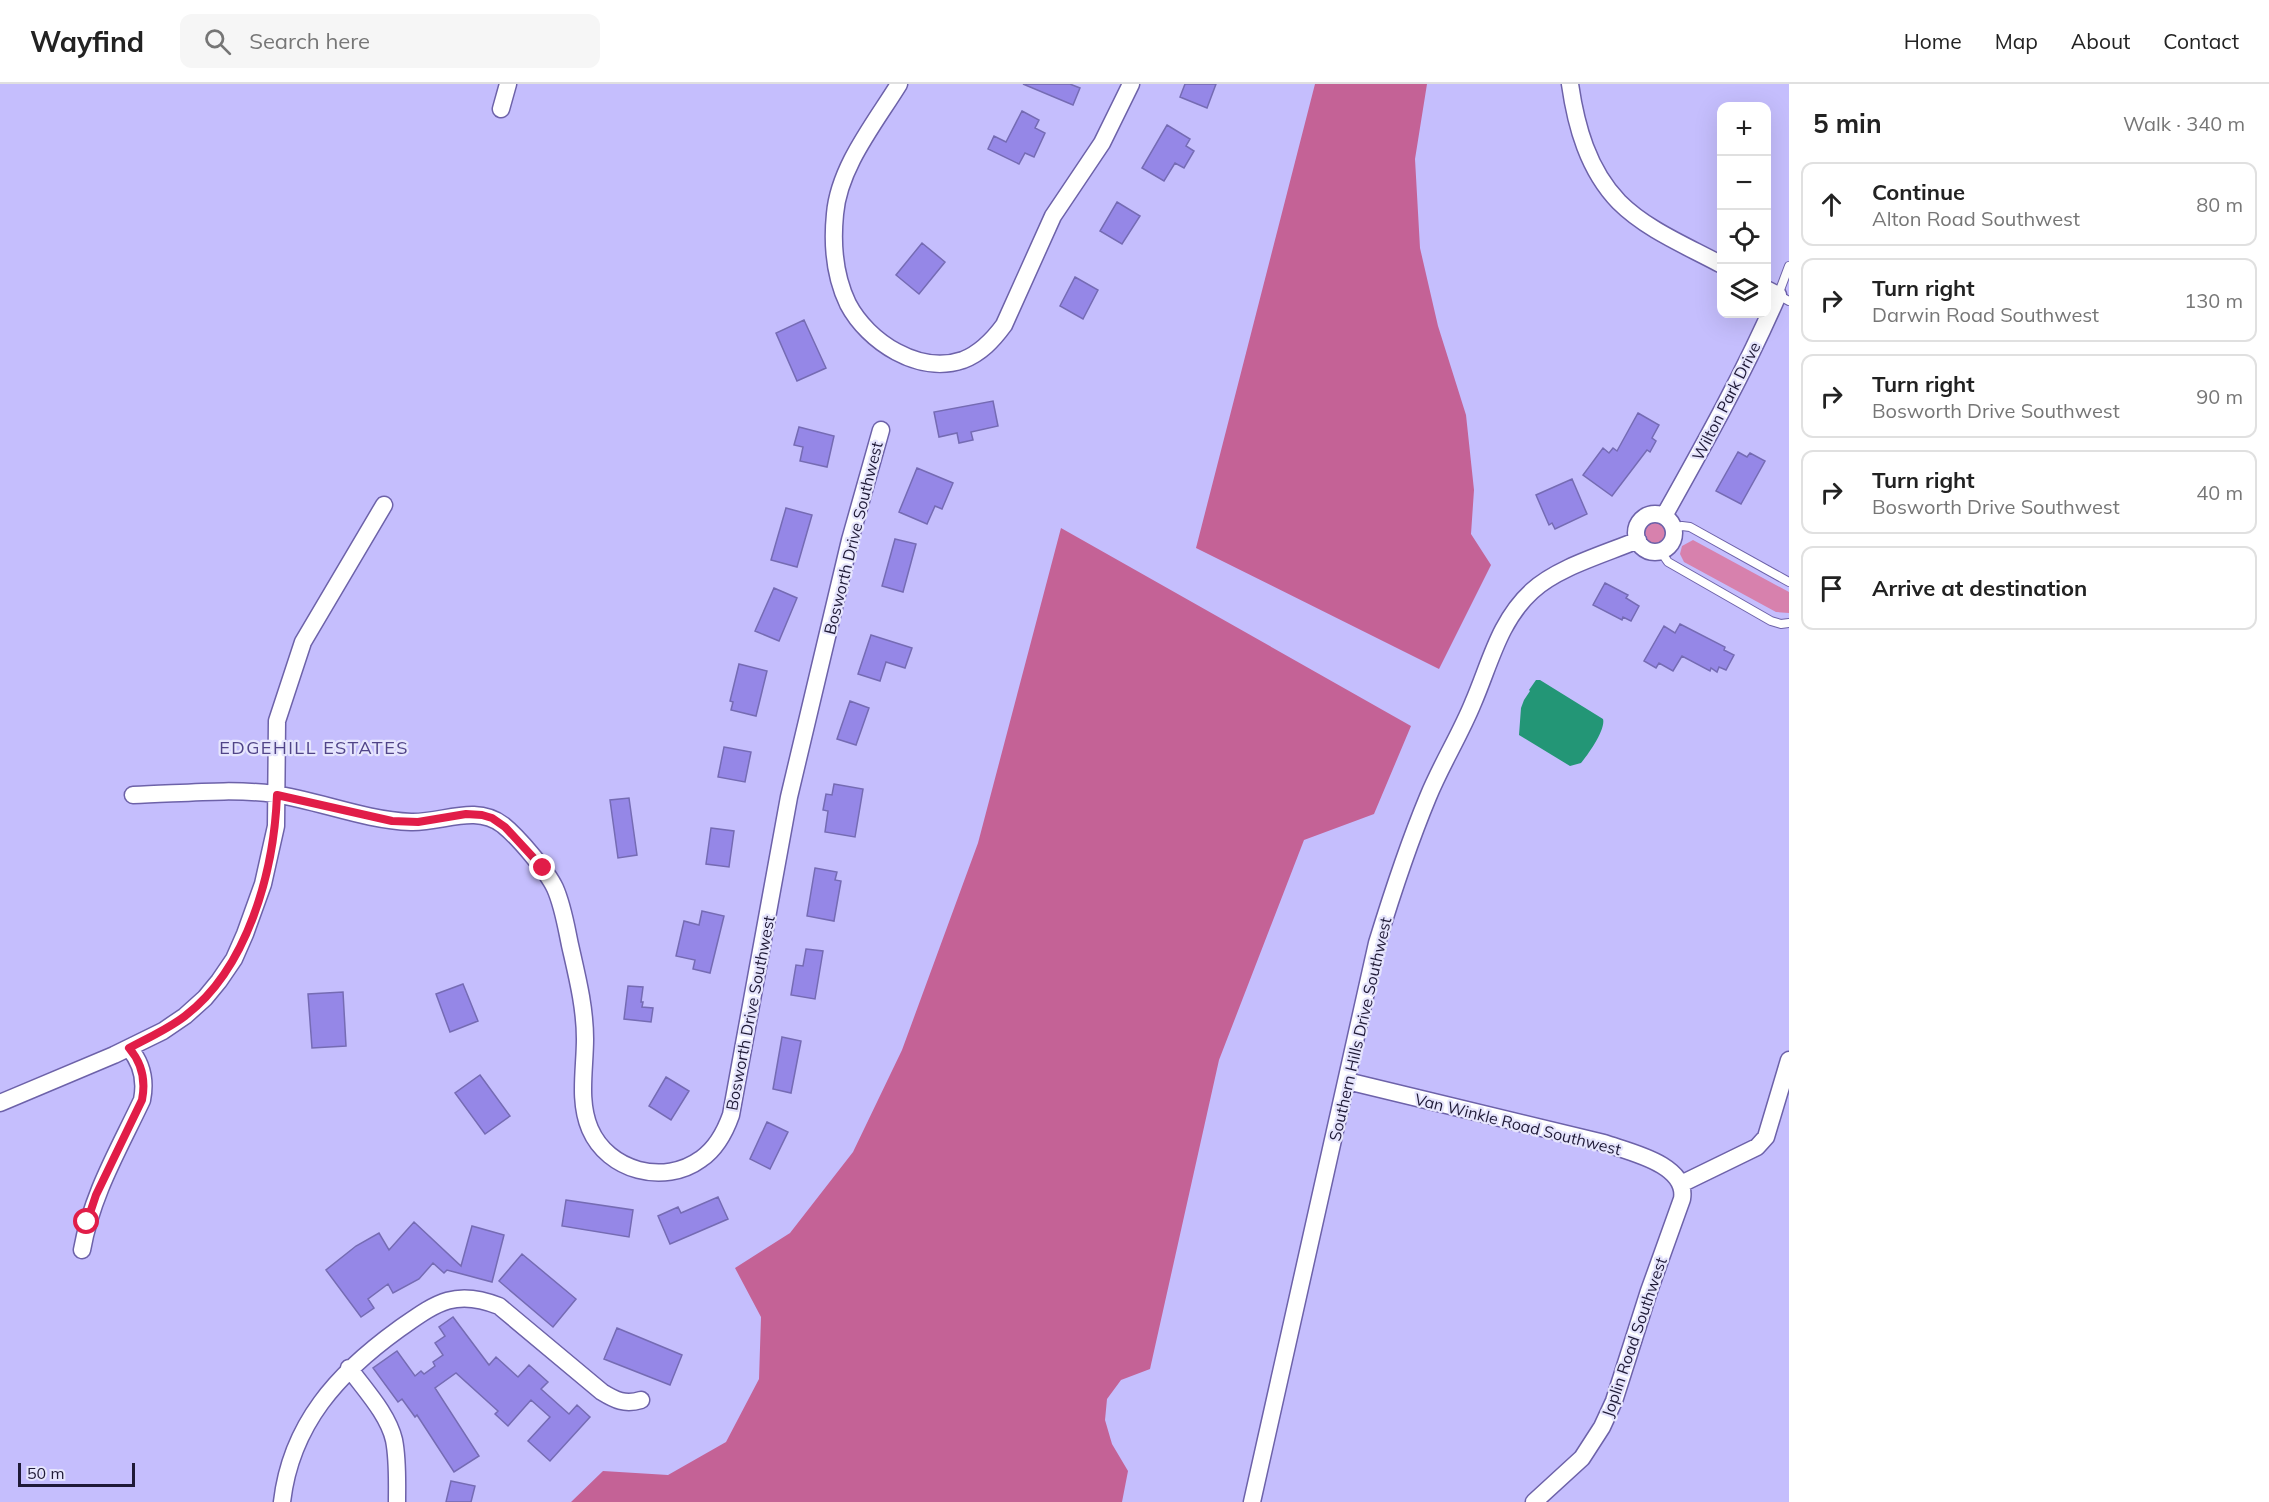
<!DOCTYPE html>
<html lang="en">
<head>
<meta charset="utf-8">
<style>
	body { margin:0; font-family:Mulish,sans-serif; background:#f6f6f6; color:#222 }
	.controls { position:absolute; right:18px; top:18px; display:grid; overflow:hidden; border-radius:12px; box-shadow:0 6px 24px #0002 }
	.controls button { width:54px; height:54px; display:grid; place-items:center; padding:0; border:0; border-bottom:2px solid #e0e0e0; background:#fff; color:#222; font:30px sans-serif }
	.scale { position:absolute; left:18px; bottom:15px; width:117px; box-sizing:border-box; padding-left:6px; border:3px solid #1f1a37; border-top:0; font-size:16px; line-height:21px; white-space:nowrap; color:#1f1a37; -webkit-text-stroke:4px #e6e5fd; paint-order:stroke }
	.stop { position:absolute; width:18px; height:18px; margin:-14px; border:4px solid #e11d48; border-radius:50%; background:#fff }
	.stop.end { background:#e11d48; border-color:#fff; box-shadow:0 2px 6px #0008 }
	.list { margin:0; padding:0; list-style:none }
	h2 { display:flex; justify-content:space-between; align-items:center; height:78px; margin:0; padding:0 24px; font-size:26px }
	h2 small { font-size:20px; font-weight:400; color:#767676 }
	.list li { display:grid; grid-template-columns:39px 1fr auto; gap:18px; align-items:center; box-sizing:border-box; height:84px; margin:0 12px 12px; padding:0 12px; border:2px solid #e0e0e0; border-radius:12px }
	.list b { display:block; font-size:22px; white-space:nowrap }
	.list p { margin:0; font-size:20px; white-space:nowrap; color:#767676 }
	.list em { font-size:20px; font-style:normal; color:#767676 }
	.icon { flex:none; width:33px; height:33px; fill:none; stroke:currentColor; stroke-width:2; stroke-linecap:round; stroke-linejoin:round }
	.map { position:relative; flex:none; width:1789px; height:1418px; overflow:hidden }
	header { display:flex; align-items:center; gap:36px; box-sizing:border-box; height:84px; padding:0 30px; background:#fff; border-bottom:2px solid #e0e0e0 }
	header strong { font-size:28px }
	nav { display:flex; gap:33px; margin-inline-start:auto; font-size:21px }
	.search { width:420px; height:54px; background:#f6f6f6; display:flex; align-items:center; gap:15px; box-sizing:border-box; padding:0 21px; border-radius:12px; color:#767676; font-size:22px }
	main { display:flex }
	aside { flex:1; background:#fff }
	.map>svg:first-child { display:block }
	.green { fill:#d781ad }
	.forest { fill:#c46296 }
	.water { fill:#239676 }
	.building { fill:#9587e7; stroke:#756bb3; stroke-width:1.5 }
	.lines { fill:none; stroke-linecap:round; stroke-linejoin:round }
	.service-casing { stroke:#6d62a9; stroke-width:10 }
	.minor-casing { stroke:#6d62a9; stroke-width:19 }
	.service { stroke:#fff; stroke-width:8 }
	.minor { stroke:#fff; stroke-width:16 }
	.route { stroke:#e11d48; stroke-width:8 }
	.labels { text-anchor:middle; stroke-width:4.5; stroke-linejoin:round; paint-order:stroke }
	.street-label { font-size:16px; fill:#1f1a37; stroke:#e6e5fd }
	.neighbourhood-label { font-size:18px; letter-spacing:1.5px; fill:#504488; stroke:#e6e5fd }
</style>
</head>
<body>
<header>
<strong>Wayfind</strong>
<div class="search"><svg class="icon" aria-label="search" viewBox="0 0 24 24"><circle cx="10" cy="10" r="6"/><path d="M15 15l6 6"/></svg>Search here</div>
<nav><a>Home</a><a>Map</a><a>About</a><a>Contact</a></nav>
</header>
<main>
<div class="map">
<svg width="1789" height="1418" viewBox="0 0 1789 1418">
	<rect width="100%" height="100%" fill="#c5befd"/>
	<path class="green" d="M1644 449a12 12 0 1 1 24 0a12 12 0 1 1-24 0Z
		M1693,456L1789,508V529L1776,528L1684,478L1680,470L1682,462Z"/>
	<path class="forest" d="M1315,0H1427L1415,75L1420,164L1438,242L1466,331L1474,406L1471,450L1491,481L1439,585L1196,464Z
		M1061,444L1411,642L1374,730L1304,756L1219,976L1150,1285L1121,1296L1107,1315L1105,1336L1112,1360L1128,1387L1122,1418H571L603,1387L668,1391L726,1358L759,1295L761,1233L735,1184L790,1149L853,1068L902,966L978,759Z"/>
	<path class="water" d="M1536,596H1540L1603,635C1606,645 1588,671 1581,679L1570,682L1519,651L1521,624L1524,616L1530,607L1529,606Z"/>
	<path class="building" d="M1023,0H1070L1080,4L1073,21Z
		M1185,0H1216L1207,24L1180,13Z
		M1022,27L1039,36L1035,44L1045,49L1034,73L1025,69L1019,80L988,65L994,52L1006,58Z
		M1167,41L1190,55L1186,62L1194,67L1184,84L1175,79L1164,97L1142,84Z
		M1117,118L1140,132L1122,160L1100,147Z
		M922,159L945,178L919,210L896,191Z
		M1075,193L1098,206L1083,235L1060,222Z
		M804,236L826,284L797,297L776,249Z
		M993,317L998,342L971,348L973,356L959,359L957,349L939,353L934,328Z
		M1638,329L1659,341L1652,354L1656,357L1650,368L1647,366L1612,412L1583,391L1603,364L1609,369L1613,364L1617,367Z
		M799,343L834,352L827,383L800,377L803,363L794,361Z
		M1738,368L1747,373L1750,369L1765,377L1741,420L1716,407Z
		M917,384L953,399L942,425L935,422L927,440L899,428Z
		M1572,395L1587,430L1555,445L1552,439L1549,441L1536,411Z
		M786,424L812,431L797,483L771,476Z
		M895,455L916,460L903,508L882,502Z
		M1605,499L1628,511L1626,514L1639,522L1631,537L1623,533L1622,536L1593,521Z
		M774,504L797,514L779,557L755,547Z
		M1680,540L1725,563L1724,566L1734,571L1726,586L1719,583L1717,588L1711,584L1710,587L1682,572L1673,587L1659,579L1656,584L1644,577L1664,542L1675,549Z
		M871,551L912,564L905,584L886,578L880,597L858,590Z
		M739,580L767,587L756,632L731,626L733,618L730,617Z
		M850,617L869,624L856,661L837,655Z
		M724,663L751,668L745,698L718,693Z
		M834,700L863,705L855,753L825,748L828,727L823,726L826,710L832,711Z
		M629,714L637,771L618,774L610,716Z
		M711,744L734,747L729,783L706,780Z
		M815,784L837,788L835,796L841,797L834,837L807,832Z
		M702,827L724,832L710,889L693,885L695,876L676,872L684,837L699,841Z
		M806,865L823,867L815,915L791,911L796,881L803,882Z
		M463,900L478,937L450,948L436,910Z
		M628,902L643,903L641,918H643L642,923L653,924L651,938L624,935Z
		M343,908L346,962L312,964L308,910Z
		M782,953L801,957L791,1009L773,1005Z
		M480,991L510,1032L485,1050L455,1009Z
		M666,993L689,1007L671,1036L649,1022Z
		M767,1038L788,1048L770,1085L750,1075Z
		M718,1113L728,1135L670,1160L658,1132L678,1123L681,1129Z
		M566,1116L633,1126L629,1153L562,1142Z
		M414,1138L461,1182L472,1142L504,1151L492,1198L447,1186L444,1189L433,1179L419,1195L393,1209L388,1200L368,1215L374,1224L361,1233L326,1186L356,1162L379,1149L389,1166Z
		M522,1170L576,1215L553,1243L499,1197Z
		M453,1233L489,1281L496,1273L518,1293L529,1281L548,1298L541,1305L569,1330L577,1321L590,1333L550,1377L528,1357L550,1333L531,1316L508,1342L495,1330L498,1327L456,1289L435,1304L479,1372L454,1388L417,1331L415,1333L402,1315L398,1318L373,1284L397,1267L415,1292L421,1287L424,1290L435,1282L433,1278L443,1271L435,1259L445,1252L439,1243Z
		M617,1244L682,1271L670,1301L604,1275Z
		M451,1397L475,1402L471,1418H446Z"/>
	<g class="lines">
		<defs>
			<path id="service" d="M1789,182L1778,211L1789,217
				M1674,444L1682,442L1690,443L1789,498
				M1661,468L1668,478L1771,537L1781,540L1789,539"/>
			<path id="minor" d="M899,0C875,39 839,83 835,130C832,160 835,193 848,220C868,258 919,291 963,276C981,269 993,256 1004,241L1053,132L1102,59L1131,0
				M1570,0C1576,42 1588,86 1619,118C1647,146 1687,162 1722,181
				M501,25L508,0
				M1636 449a19 19 0 1 1 38 0a19 19 0 1 1-38 0Z
				M1664,432C1705,359 1745,287 1778,211L1766,205
				M133,711C177,710 230,704 274,710C320,717 364,736 411,738C443,739 475,720 503,741C518,753 547,787 555,804C563,822 566,842 570,861C577,892 585,923 585,955C585,985 578,1017 590,1045C608,1087 664,1102 701,1075C717,1064 725,1048 731,1031L789,713L850,456L881,346
				M1347,997L1604,1059C1629,1068 1688,1080 1682,1115L1649,1207L1614,1317L1602,1343L1582,1374L1534,1418
				M0,1019L114,971L163,947L185,932L205,914L219,897L234,875L245,850L263,800L276,742L277,637L303,558L384,421
				M1681,1100L1757,1063L1766,1053L1789,976
				M82,1166C92,1110 118,1067 142,1016C146,996 142,979 129,964
				M349,1284C365,1306 388,1330 394,1356C398,1376 397,1398 397,1418
				M282,1418C291,1340 338,1289 399,1245C435,1220 454,1204 499,1222L602,1308C615,1316 625,1321 641,1316
				M1252,1418L1377,859C1392,810 1408,761 1428,713C1441,681 1460,651 1473,619C1490,580 1499,537 1532,507C1558,483 1605,470 1638,456"/>
		</defs>
		<use href="#service" class="service-casing"/>
		<use href="#minor" class="minor-casing"/>
		<use href="#service" class="service"/>
		<use href="#minor" class="minor"/>
	</g>
	<g class="lines">
		<path class="route" d="M87,1138L96,1111L142,1016C146,996 142,979 129,964C148,954 168,945 185,932C248,884 274,787 277,711L392,737L418,738L466,730L482,731L492,734L505,743L543,784"/>
	</g>
	<g class="labels">
		<g class="street-label">
			<text transform="translate(1726 317) rotate(-63)" y="6">Wilton Park Drive</text>
			<text transform="translate(853 454) rotate(-76)" y="6">Bosworth Drive Southwest</text>
			<text transform="translate(750 929) rotate(-79)" y="6">Bosworth Drive Southwest</text>
			<text transform="translate(1360 945) rotate(-77)" y="6">Southern Hills Drive Southwest</text>
			<text transform="translate(1518 1040) rotate(14)" y="6">Van Winkle Road Southwest</text>
			<text transform="translate(1634 1253) rotate(-71)" y="6">Joplin Road Southwest</text>
		</g>
		<g class="neighbourhood-label">
			<text x="314" y="670">EDGEHILL ESTATES</text>
		</g>
	</g>
</svg>
<div class="controls">
<button>+</button>
<button>−</button>
<button><svg class="icon" aria-label="locate" viewBox="0 0 24 24"><circle cx="12" cy="12" r="6"/><path d="M12 2v4M12 18v4M2 12h4M18 12h4"/></svg></button>
<button><svg class="icon" aria-label="layers" viewBox="0 0 24 24"><path d="M12 4l9 5-9 5-9-5zM3 14l9 5 9-5"/></svg></button>
</div>
<div class="scale">50 m</div>
<div class="stop" style="left:87px;top:1138px"></div>
<div class="stop end" style="left:543px;top:784px"></div>
</div>
<aside>
<h2>5 min<small>Walk · 340 m</small></h2>
<ul class="list">
<li><svg class="icon" aria-label="ahead" viewBox="0 0 24 24"><path d="M12 20V5M6 11l6-6 6 6"/></svg><div><b>Continue</b><p>Alton Road Southwest</p></div><em>80 m</em></li>
<li><svg class="icon" aria-label="right" viewBox="0 0 24 24"><path d="M7 20v-9h11M14 6l5 5-5 5"/></svg><div><b>Turn right</b><p>Darwin Road Southwest</p></div><em>130 m</em></li>
<li><svg class="icon" aria-label="right" viewBox="0 0 24 24"><path d="M7 20v-9h11M14 6l5 5-5 5"/></svg><div><b>Turn right</b><p>Bosworth Drive Southwest</p></div><em>90 m</em></li>
<li><svg class="icon" aria-label="right" viewBox="0 0 24 24"><path d="M7 20v-9h11M14 6l5 5-5 5"/></svg><div><b>Turn right</b><p>Bosworth Drive Southwest</p></div><em>40 m</em></li>
<li><svg class="icon" aria-label="arrive" viewBox="0 0 24 24"><path d="M6 21V4h12l-3 4 3 4H6"/></svg><div><b>Arrive at destination</b></div></li>
</ul>
</aside>
</main>
</body>
</html>
